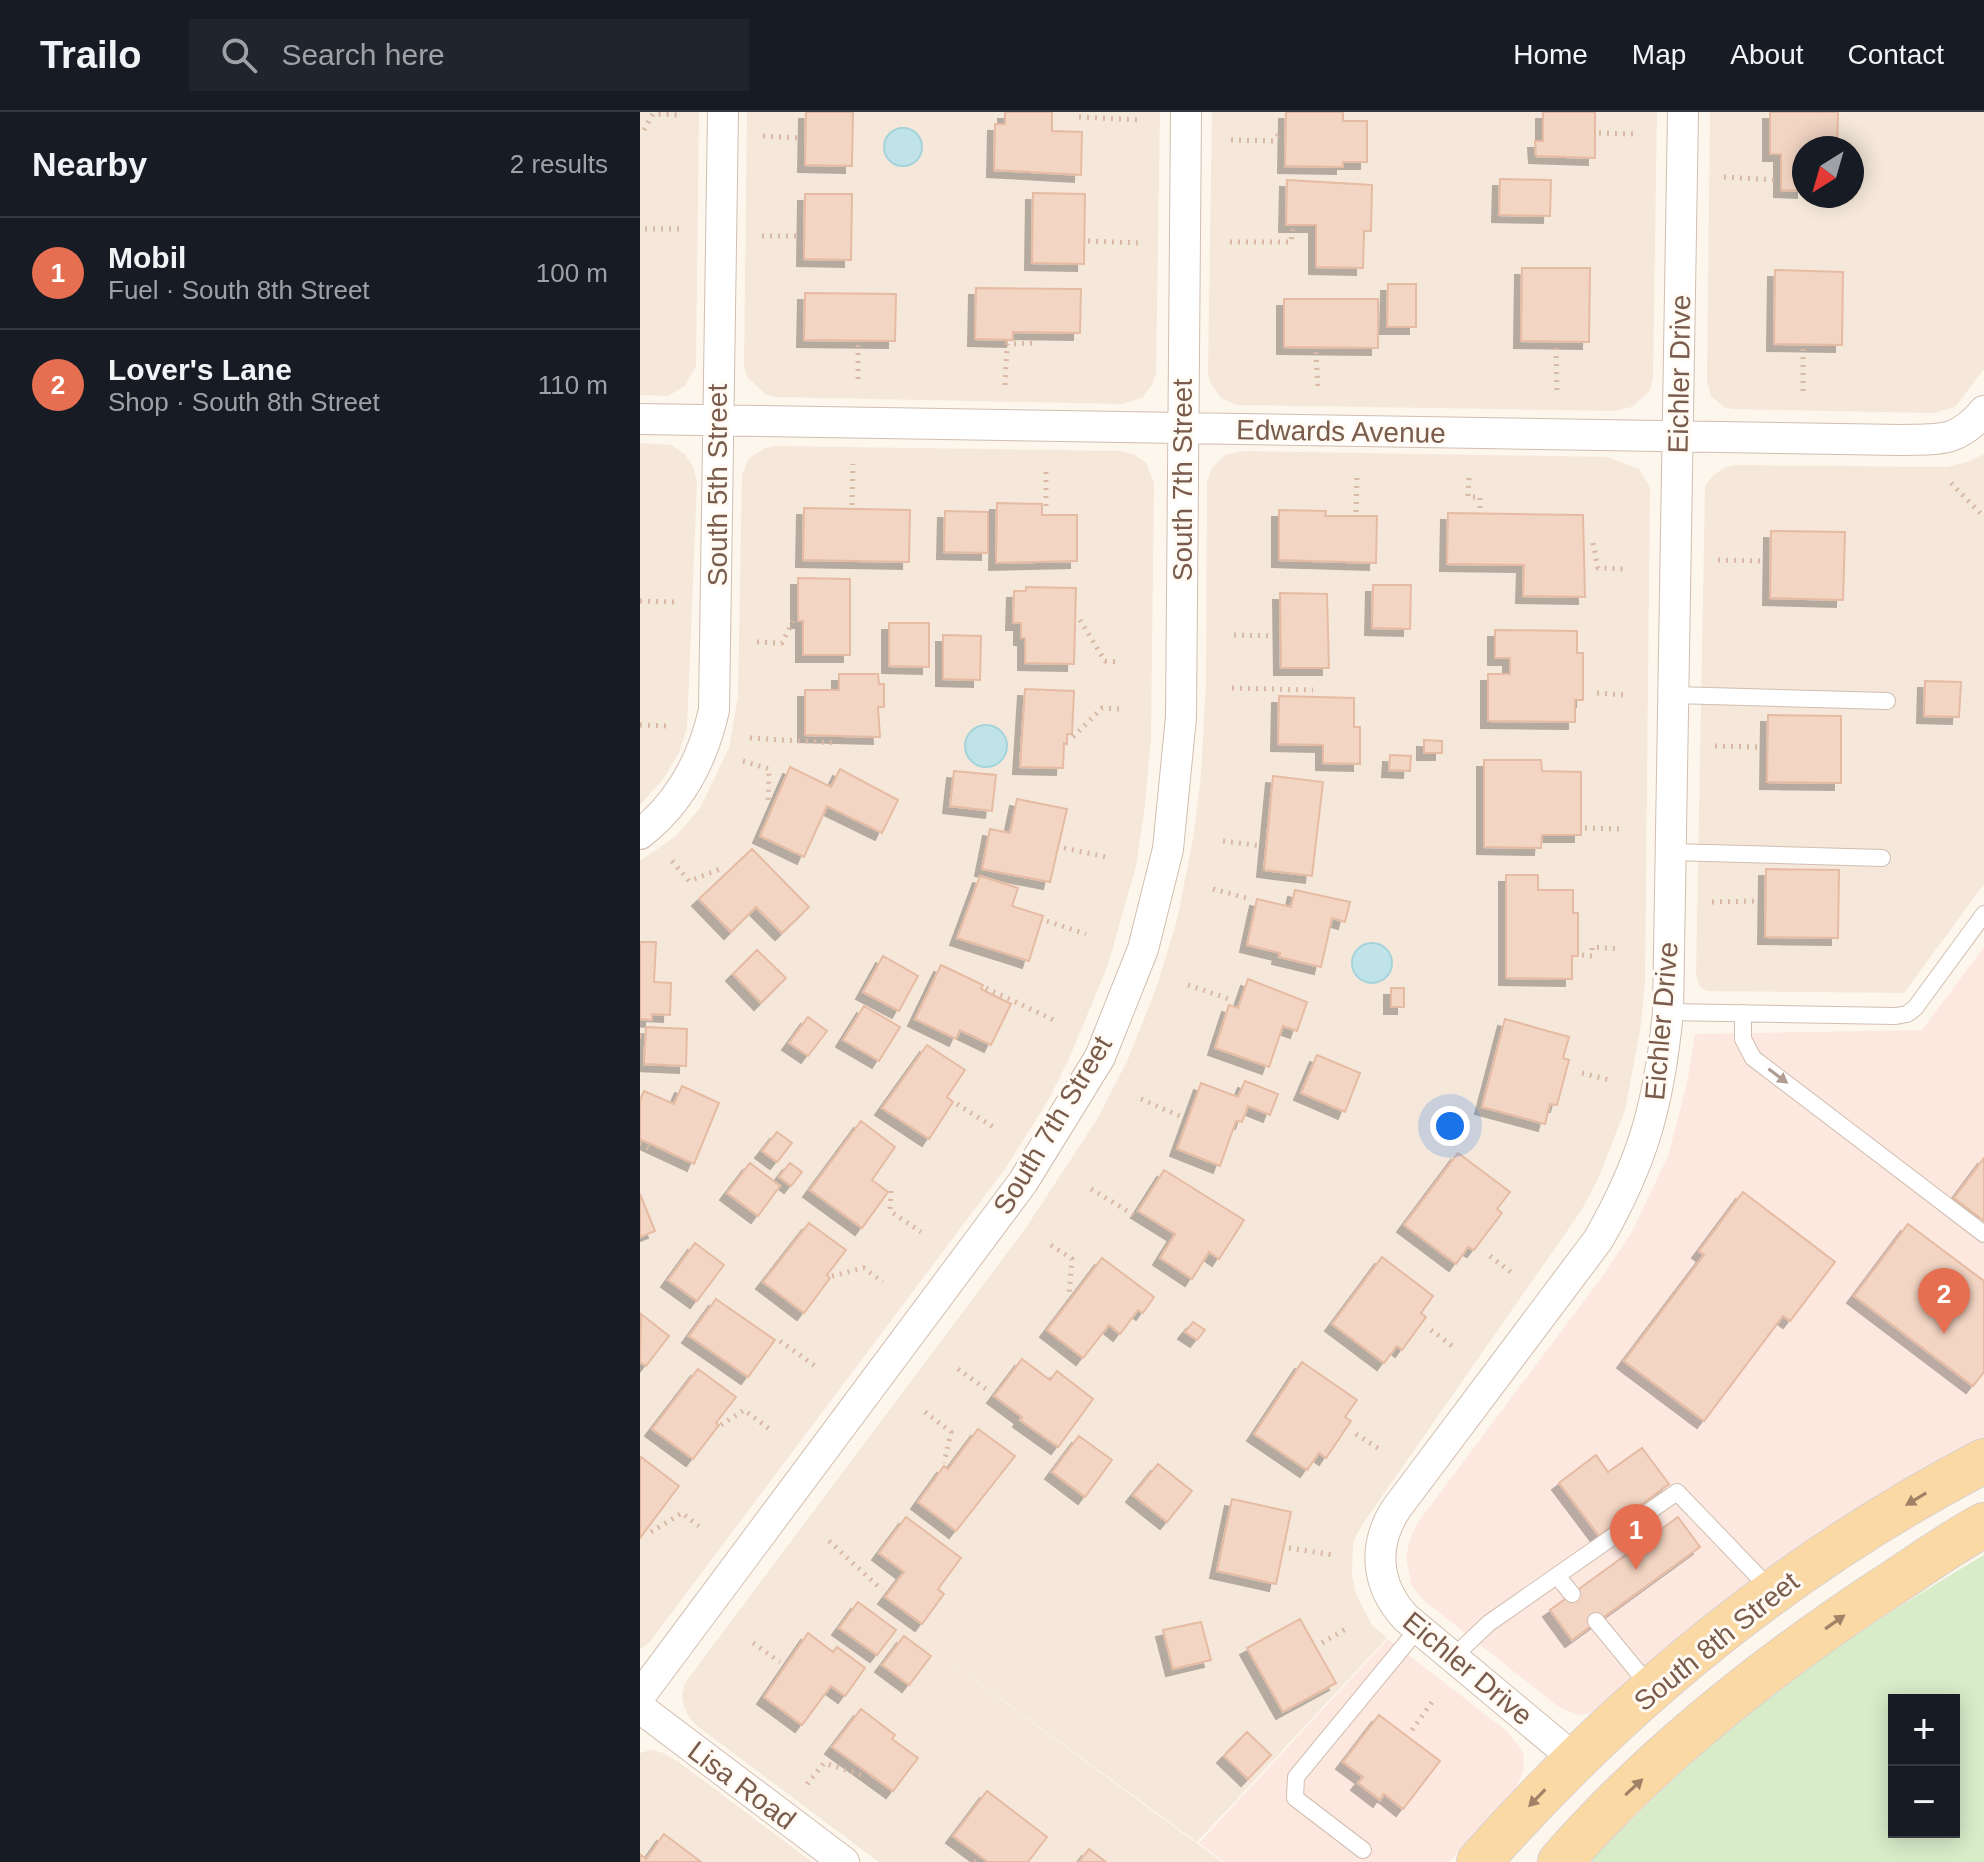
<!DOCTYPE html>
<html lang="en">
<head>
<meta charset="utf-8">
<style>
	body { margin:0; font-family:Arial,sans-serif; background:#20242c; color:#f1f3f6 }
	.controls { position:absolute; right:24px; bottom:24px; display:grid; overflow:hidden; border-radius:0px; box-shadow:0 4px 20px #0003 }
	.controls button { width:72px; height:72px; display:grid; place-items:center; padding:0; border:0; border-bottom:2px solid #363941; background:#171b24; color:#f1f3f6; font:40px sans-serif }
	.compass { position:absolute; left:1152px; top:24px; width:72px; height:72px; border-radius:50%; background:#171b24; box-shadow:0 4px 20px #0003; rotate:217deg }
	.you { position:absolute; left:810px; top:1014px; width:28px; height:28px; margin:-20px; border:6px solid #fff; border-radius:50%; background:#1a73e8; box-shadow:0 0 0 12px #1a73e833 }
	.badge { display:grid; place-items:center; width:52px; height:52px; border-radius:50%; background:#e76f51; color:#fff; font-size:26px; font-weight:700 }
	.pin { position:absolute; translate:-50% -66px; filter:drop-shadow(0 2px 4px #0008) }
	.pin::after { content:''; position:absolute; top:42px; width:28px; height:24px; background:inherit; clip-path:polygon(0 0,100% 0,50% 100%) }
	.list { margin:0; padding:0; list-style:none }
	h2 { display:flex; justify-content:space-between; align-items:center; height:104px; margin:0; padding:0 32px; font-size:34px }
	h2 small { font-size:26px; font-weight:400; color:#9ea1a6 }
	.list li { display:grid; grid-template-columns:52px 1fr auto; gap:24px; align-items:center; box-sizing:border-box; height:112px; padding:0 32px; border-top:2px solid #363941 }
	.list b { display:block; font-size:30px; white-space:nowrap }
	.list p { margin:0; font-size:26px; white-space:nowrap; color:#9ea1a6 }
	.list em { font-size:26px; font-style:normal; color:#9ea1a6 }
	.icon { flex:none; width:44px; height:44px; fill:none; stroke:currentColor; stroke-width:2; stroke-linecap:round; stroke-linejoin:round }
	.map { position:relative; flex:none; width:1344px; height:1750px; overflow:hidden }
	header { display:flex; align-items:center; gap:48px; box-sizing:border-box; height:112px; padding:0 40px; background:#171b24; border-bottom:2px solid #363941 }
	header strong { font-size:38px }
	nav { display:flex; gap:44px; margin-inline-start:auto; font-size:28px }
	.search { width:560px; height:72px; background:#20242c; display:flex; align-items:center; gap:20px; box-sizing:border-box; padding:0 28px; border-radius:0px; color:#9ea1a6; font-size:30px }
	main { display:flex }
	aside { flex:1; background:#171b24 }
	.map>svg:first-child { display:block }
	.residential { fill:#f5e8da; fill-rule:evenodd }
	.commercial { fill:#fde8e0 }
	.green { fill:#d8ecc9; fill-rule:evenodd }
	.water { fill:#bfe3e8; stroke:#a5d3da; stroke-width:2 }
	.building { fill:#f3d5c3; stroke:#e6bba3; stroke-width:2; filter:url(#shadow) }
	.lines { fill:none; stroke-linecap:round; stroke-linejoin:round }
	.lane-casing { stroke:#d1beb0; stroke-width:18 }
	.street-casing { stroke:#d1beb0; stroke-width:32 }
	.primary-casing { stroke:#dad1cd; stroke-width:46 }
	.path { stroke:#d9b8a5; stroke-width:5; stroke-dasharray:2 6; stroke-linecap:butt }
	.lane { stroke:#fff; stroke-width:16 }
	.street { stroke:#fff; stroke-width:30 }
	.primary { stroke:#fbd9a5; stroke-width:44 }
	.oneway { fill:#af9d94 }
	.oneway2 { fill:#a18267 }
	.labels { text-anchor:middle; stroke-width:6; stroke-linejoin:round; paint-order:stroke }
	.street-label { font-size:28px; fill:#7a5c4d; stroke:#fffaf3 }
</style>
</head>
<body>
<header>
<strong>Trailo</strong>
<div class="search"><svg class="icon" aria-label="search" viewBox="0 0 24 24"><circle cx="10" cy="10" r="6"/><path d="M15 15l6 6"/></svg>Search here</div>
<nav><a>Home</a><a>Map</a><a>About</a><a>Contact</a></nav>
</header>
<main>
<aside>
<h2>Nearby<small>2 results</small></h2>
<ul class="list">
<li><span class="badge">1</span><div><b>Mobil</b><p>Fuel · South 8th Street</p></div><em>100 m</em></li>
<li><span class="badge">2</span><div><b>Lover's Lane</b><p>Shop · South 8th Street</p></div><em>110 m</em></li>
</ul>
</aside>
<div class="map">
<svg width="1344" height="1750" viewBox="0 0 1344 1750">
	<defs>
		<filter id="shadow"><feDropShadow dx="-7" dy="7" stdDeviation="0" flood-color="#0004"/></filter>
	</defs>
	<rect width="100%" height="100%" fill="#fdf6ec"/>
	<path class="residential" d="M0,0H59L56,254L45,274L28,284L0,283Z
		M107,0H520L516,261L512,273L502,286L482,292L136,285L125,282L107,265L104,254Z
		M572,0H1017L1013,267L1009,280L992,295L974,299L596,293L581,286L570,270L568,261Z
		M1070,0H1344V257L1315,295L1293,301L1092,297L1084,295L1071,284L1067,269ZM1164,36H1212V84H1164Z
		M0,331L31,333L45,342L53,355L57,371L47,617L39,640L24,666L0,693Z
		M135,334L482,339L495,343L506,351L514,371L511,626L505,693L496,754L468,853L428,949L409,987L365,1057L9,1531L0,1537V749L36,724L60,696L89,636L98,584L102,363L109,346L125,336Z
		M605,339L967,345L999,357L1010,375L1005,870L1001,912L985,998L958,1067L941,1099L722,1413L713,1430L712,1464L716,1482L732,1513L747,1526L557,1730L272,1522L582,1750H239L56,1613L49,1605L44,1594L42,1583L45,1571L385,1117L458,1006L488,947L516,877L537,808L553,727L561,663L566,569L567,371L572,356L585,343Z
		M1344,342V772L1264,881L1067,879L1060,875L1056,864L1065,375L1072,364L1086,355L1095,353L1307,355L1327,350Z
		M11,1638L24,1641L40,1651L172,1750H0V1641Z"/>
	<path class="commercial" d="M1344,835V1325L1274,1363L1025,1537L963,1593L950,1601L938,1603L919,1595L782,1487L772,1474L766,1446L769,1430L776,1413L962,1165L992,1120L1028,1044L1047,972L1055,922L1282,918Z
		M748,1527L868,1620L883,1640L884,1657L877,1674L809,1750H584L559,1731Z"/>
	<path class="green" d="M1344,1443V1750H948C995,1704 1041,1658 1092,1616C1170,1550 1256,1495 1344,1443ZM1254,1588H1314V1720H1254Z"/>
	<path class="water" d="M244 35a19 19 0 1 1 38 0a19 19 0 1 1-38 0Z
		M325 634a21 21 0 1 1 42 0a21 21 0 1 1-42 0Z
		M712 851a20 20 0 1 1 40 0a20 20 0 1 1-40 0Z"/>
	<path class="building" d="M166,0H213L212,54L165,53Z
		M365,0H412V19L442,20L441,63L354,58L355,12H365Z
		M646,0H703V9H727V50H703V55L645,54Z
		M903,0H955V46L896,44L895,29H903Z
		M1130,0H1198L1197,36H1164V79L1141,78V42H1130Z
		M860,67L911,68L910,104L859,103Z
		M647,68L732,73L731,119H724L723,156L676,155V113H646Z
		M393,81L445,82L444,152L392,151Z
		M165,82H212L211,148L164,147Z
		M882,156H950L949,230L881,229Z
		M1135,158L1203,160L1202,233L1134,232Z
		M748,172H776V215H747Z
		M336,176L441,177L440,221L373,220V228L335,227Z
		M165,181L256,182L255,229L164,228Z
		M644,187H738V236L644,235Z
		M357,391L402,392V403H437V449L356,451Z
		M164,396L270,398L269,450L163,448Z
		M639,398L686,399L685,404H737L736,451L639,448Z
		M305,399L348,400V441L304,440Z
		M808,401L943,403L945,485L883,484L884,453L807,452Z
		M1131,419L1205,420L1203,488L1130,486Z
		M158,466L210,467V543H163V509H158Z
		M733,473H771L770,517L732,516Z
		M386,475L436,476L434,552L385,551V526H381V511H373L374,479H386Z
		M640,481L687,482L689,556H641Z
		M249,511H289V555L249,554Z
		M855,518L937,519V541H943V588H935V610L848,609V562H870V546H855Z
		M303,523L341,524L340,568L303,567Z
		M199,562H238L239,572H244V595H238L240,625L165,623V578H199Z
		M1285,569L1321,570L1319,605L1284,604Z
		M385,577L434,579L432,622H427V632L424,631L423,656L380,655Z
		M639,584L714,586V615H720V652L683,651V633L638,632Z
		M1128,603L1201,604V671L1127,670Z
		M784,628L802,629V641H784Z
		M750,643L771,644L770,659L749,658Z
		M844,648H901L902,659L941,660V723H902L901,736L844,735Z
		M150,655L191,675L200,657L258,688L242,721L187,694L164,745L120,724Z
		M314,659L356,663L352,699L310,694Z
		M633,664L683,670L672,764L624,758Z
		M377,687L427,697L410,770L342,757L350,717L370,721Z
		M112,737L169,795L142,821L116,795L91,820L59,787Z
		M1126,757L1199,758L1198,826L1125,825Z
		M866,763H898V778H933V801H938V844H932V867L866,866Z
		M340,764L378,776L372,794L403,804L389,849L317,826Z
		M655,778L710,790L705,810L692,806L681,855L639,845L640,841L607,833L617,787L651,795Z
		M0,830H16L14,870L31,871L30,903L12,902V908L0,907Z
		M117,838L146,866L121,891L93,862Z
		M243,844L278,864L259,899L223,880Z
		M301,853L343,873L341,877L371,892L351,933L320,918L316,927L275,907Z
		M608,867L667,890L657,919L643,914L629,955L575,936L589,893L598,896Z
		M751,876H764V895H751Z
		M224,894L260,915L239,949L203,928Z
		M168,905L187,919L168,944L149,931Z
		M865,907L929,925L923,946L929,948L917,993L910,992L905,1012L842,995Z
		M6,915L47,917L46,954L4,952Z
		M287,933L325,958L307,985L313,990L289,1027L242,996Z
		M677,943L720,961L705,1000L661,981Z
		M605,969L638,982L630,1003L608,994L602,1010L596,1009L580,1054L537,1037L561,971L598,985Z
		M42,974L79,991L54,1052L0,1027V988L4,979L34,992Z
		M221,1009L255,1035L232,1068L248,1080L222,1116L170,1078Z
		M137,1020L152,1031L137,1050L122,1039Z
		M818,1041L870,1080L857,1097L862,1101L834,1138L828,1135L816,1152L764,1113Z
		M1344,1046V1109L1314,1086Z
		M110,1051L140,1074L118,1104L87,1081Z
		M150,1051L162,1060L151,1074L139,1065Z
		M524,1058L604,1108L579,1147L569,1140L552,1167L520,1146L535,1122L498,1099Z
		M1103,1080L1195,1150L1150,1209L1143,1204L1064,1309L984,1249L1064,1143L1059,1139Z
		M0,1082L15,1119L0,1125Z
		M169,1111L206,1138L187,1163L190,1166L164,1201L123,1170Z
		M1268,1112L1344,1169V1260L1333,1274L1214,1184Z
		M55,1131L84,1153L57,1189L28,1168Z
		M742,1145L793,1184L781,1201L786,1205L762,1238L757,1234L744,1251L692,1212Z
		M462,1146L514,1185L503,1201L498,1198L480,1222L469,1213L443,1246L407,1218Z
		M76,1187L135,1228L108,1265L49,1224Z
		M1,1202L29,1224L6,1254L0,1250Z
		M553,1210L565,1218L557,1228L545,1220Z
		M382,1247L410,1268L417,1259L453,1287L418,1335L380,1308L382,1305L354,1284Z
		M662,1250L717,1288L705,1305L711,1309L686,1346L679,1341L667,1358L614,1322Z
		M58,1257L96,1285L76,1311L79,1313L53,1347L12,1317Z
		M338,1317L375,1344L316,1419L278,1390L304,1354L308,1357Z
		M439,1324L472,1348L445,1385L412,1360Z
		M1002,1336L1029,1372L959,1424L919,1371L956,1343L968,1360Z
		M1,1345L39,1374L0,1426V1346Z
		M518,1352L552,1379L527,1410L493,1383Z
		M592,1387L651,1400L636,1472L577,1459Z
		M266,1405L321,1446L298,1477L304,1482L282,1512L245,1485L264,1460L239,1441Z
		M1038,1405L1060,1435L932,1528L910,1498Z
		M218,1490L256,1518L237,1543L199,1516Z
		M660,1507L696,1571L643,1600L607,1536Z
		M561,1510L571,1548L533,1557L523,1518Z
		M168,1521L193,1540L197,1535L225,1556L205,1584L191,1574L162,1613L124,1585Z
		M264,1524L291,1544L269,1573L242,1553Z
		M221,1597L255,1623L252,1627L278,1646L253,1679L192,1635Z
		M739,1603L800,1649L763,1697L744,1682L740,1688L718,1671L723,1665L703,1650Z
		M607,1620L631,1643L608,1667L584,1644Z
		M347,1679L407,1725L388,1750H348L313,1724Z
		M24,1722L61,1750H0V1742L6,1747Z
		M449,1737L466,1750H439Z"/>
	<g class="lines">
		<defs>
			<path id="lane" d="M1034,583L1247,589
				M1031,740L1242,746
				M1028,900L1256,904L1267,902L1275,896L1344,802
				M1103,901V927L1113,946L1344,1122
				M917,1464L932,1482
				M956,1509L1011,1576
				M812,1546L849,1511L1037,1380L1132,1479
				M723,1738L655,1686L656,1665L777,1518"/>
			<path id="street" d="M0,307L1260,328C1300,327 1317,331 1344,299
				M0,722C40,691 63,647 74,598L83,0
				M0,1584L383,1070L460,945L503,837L528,737L541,605L546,0
				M0,1596L204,1750
				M936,1648L766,1506C736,1474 732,1434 756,1397L958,1128C1004,1048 1019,991 1028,900L1043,0"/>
			<path id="primary" d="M839,1750C982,1587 1152,1449 1344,1349
				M920,1750C1016,1640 1134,1548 1256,1469C1285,1450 1314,1429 1344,1413"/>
		</defs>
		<use href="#lane" class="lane-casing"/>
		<use href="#street" class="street-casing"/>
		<use href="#primary" class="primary-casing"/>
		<path class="path" d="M439,5L501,8
			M4,18L13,2L42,3
			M959,21L995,22
			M123,24L161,26
			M591,28L633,29L642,18
			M1084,65L1137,68
			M5,117H40
			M122,124H161
			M448,129L500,131
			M590,130H651L653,117
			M218,233V271
			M916,236L917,281
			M1163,237V282
			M676,240L678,277
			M365,273L367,232L396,231
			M829,366L828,385H840V396
			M1311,371L1344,405
			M212,393L213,352
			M406,394V356
			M716,400L717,365
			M953,431L958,456L985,457
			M1078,448L1122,449
			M0,489L35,490
			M440,508L465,549L481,550
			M594,523L634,524
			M117,530L142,531L153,509
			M592,576L673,578
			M957,581L984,583
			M0,613L28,614
			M433,625L462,596L479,597
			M110,626L196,631
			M1075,634L1121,635
			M103,649L129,657L128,692
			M945,716L983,717
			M583,729L623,734
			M424,736L466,745
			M32,749L49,769L83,756
			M573,777L610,787
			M1072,790L1120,789
			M407,809L446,822
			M942,843L952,844V835L981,837
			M548,873L592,888
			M346,876L414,908
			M0,924H2
			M942,961L973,969
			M501,987L542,1005
			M317,992L355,1016
			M0,1031L10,1037
			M451,1077L497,1105
			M251,1079L250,1099L281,1120
			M411,1133L432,1147L429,1182
			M850,1144L873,1162
			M192,1164L224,1156L243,1170
			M791,1218L816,1237
			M140,1229L178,1256
			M318,1257L350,1280
			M285,1300L311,1320L304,1351
			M81,1313L104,1298L131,1318
			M716,1322L741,1338
			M11,1420L42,1401L59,1414
			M189,1429L242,1478
			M649,1436L693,1443
			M113,1531L140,1550
			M682,1531L709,1515
			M772,1618L792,1590
			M167,1672L184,1651L222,1663
			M334,1750L339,1749"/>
		<use href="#lane" class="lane"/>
		<use href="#street" class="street"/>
		<use href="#primary" class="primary"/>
	</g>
	<defs><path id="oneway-solid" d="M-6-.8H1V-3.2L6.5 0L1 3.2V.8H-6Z" transform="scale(2)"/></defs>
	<use class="oneway" href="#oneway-solid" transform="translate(1138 964) rotate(37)"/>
	<g class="oneway2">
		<use href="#oneway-solid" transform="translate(1276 1387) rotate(149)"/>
		<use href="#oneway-solid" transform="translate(1195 1510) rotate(-35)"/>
		<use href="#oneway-solid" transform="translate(994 1675) rotate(-43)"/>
		<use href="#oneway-solid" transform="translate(897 1686) rotate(134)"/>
	</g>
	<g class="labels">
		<g class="street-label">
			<text transform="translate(1039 262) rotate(-89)" y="10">Eichler Drive</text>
			<text transform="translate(701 319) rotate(1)" y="10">Edwards Avenue</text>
			<text transform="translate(542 368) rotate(-90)" y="10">South 7th Street</text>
			<text transform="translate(77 373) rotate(-90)" y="10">South 5th Street</text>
			<text transform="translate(1021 909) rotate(-85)" y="10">Eichler Drive</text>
			<text transform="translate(412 1013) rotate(-59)" y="10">South 7th Street</text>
			<text transform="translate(1076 1529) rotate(-39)" y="10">South 8th Street</text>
			<text transform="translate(828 1556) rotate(40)" y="10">Eichler Drive</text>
			<text transform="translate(102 1673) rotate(37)" y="10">Lisa Road</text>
		</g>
	</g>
</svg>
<div class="controls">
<button>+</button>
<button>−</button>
</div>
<svg class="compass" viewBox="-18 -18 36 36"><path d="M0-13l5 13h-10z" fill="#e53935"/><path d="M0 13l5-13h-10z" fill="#9ea1a6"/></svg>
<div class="you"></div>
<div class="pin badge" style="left:996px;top:1458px">1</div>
<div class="pin badge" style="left:1304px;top:1222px">2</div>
</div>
</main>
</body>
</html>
